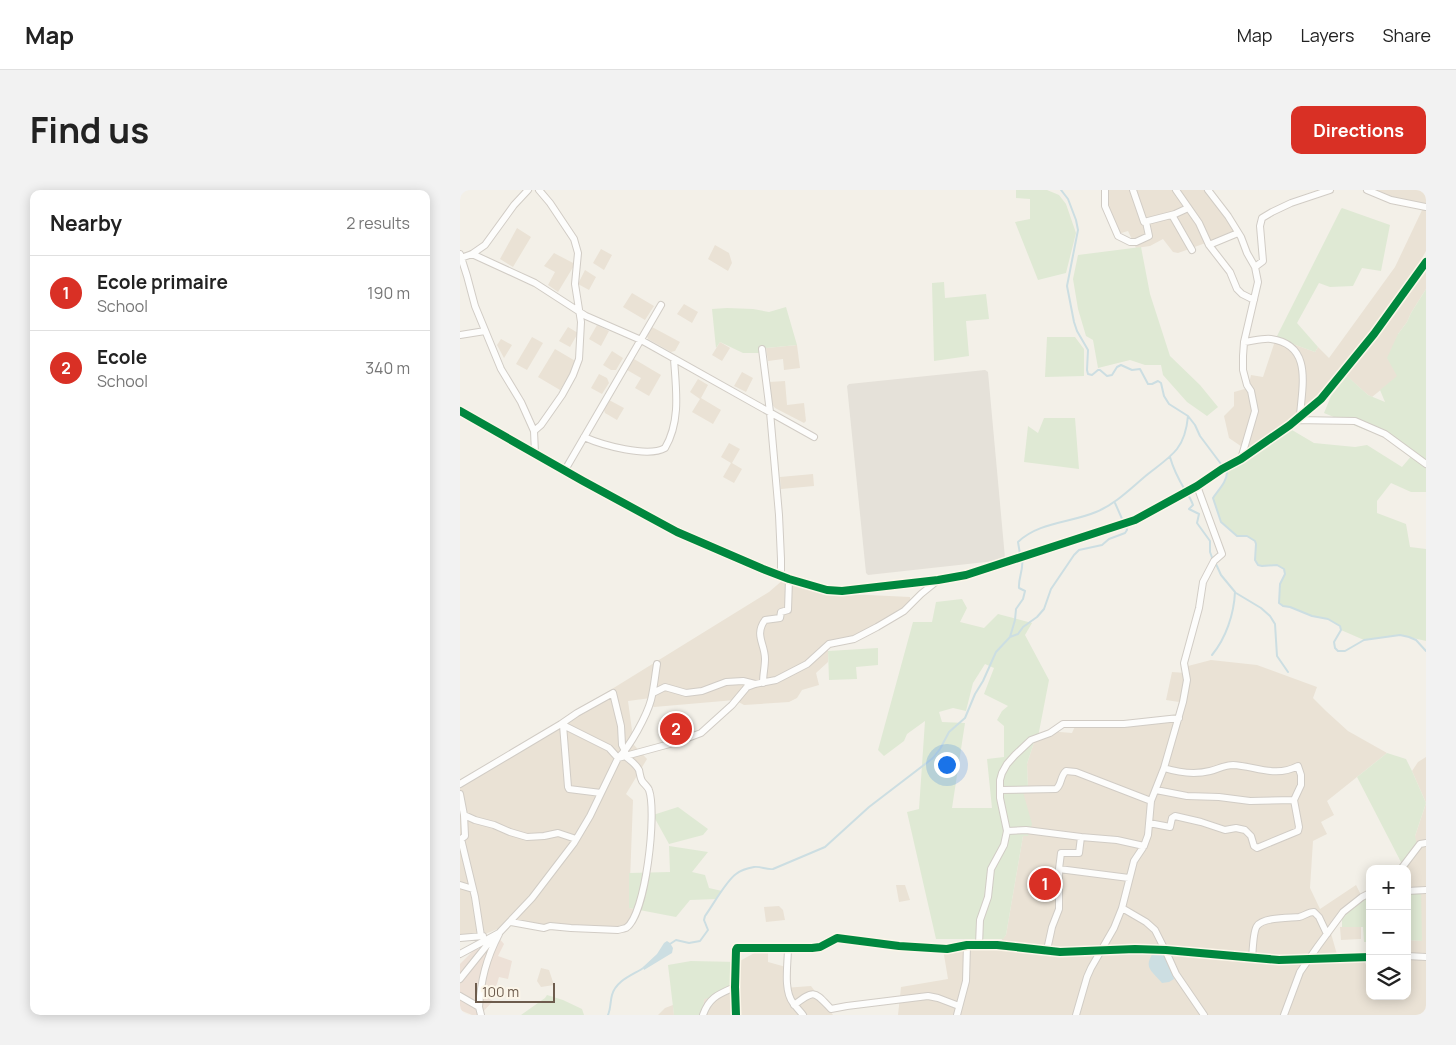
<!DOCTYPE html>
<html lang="en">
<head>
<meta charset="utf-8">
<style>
	body { margin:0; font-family:Manrope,sans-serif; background:#f2f2f2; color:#222 }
	.controls { position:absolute; right:15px; bottom:15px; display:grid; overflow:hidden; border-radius:10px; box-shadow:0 2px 12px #0003 }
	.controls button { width:45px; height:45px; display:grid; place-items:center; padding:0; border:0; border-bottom:1px solid #e0e0e0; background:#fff; color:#222; font:25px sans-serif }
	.scale { position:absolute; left:15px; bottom:12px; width:80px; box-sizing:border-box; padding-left:5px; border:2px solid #6d5c4d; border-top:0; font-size:14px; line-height:18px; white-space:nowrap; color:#6d5c4d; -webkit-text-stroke:4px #fcf6e9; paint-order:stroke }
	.you { position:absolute; left:486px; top:574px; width:18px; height:18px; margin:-12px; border:4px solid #fff; border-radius:50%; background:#1a73e8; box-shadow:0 0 0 8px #1a73e833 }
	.badge { display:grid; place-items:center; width:32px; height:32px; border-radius:50%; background:#d93025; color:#fff; font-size:16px; font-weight:700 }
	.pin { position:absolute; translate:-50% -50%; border:2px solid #fff; box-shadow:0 1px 5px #0006 }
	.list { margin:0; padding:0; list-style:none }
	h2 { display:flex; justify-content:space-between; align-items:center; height:65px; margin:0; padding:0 20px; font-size:21px }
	h2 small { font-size:16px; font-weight:400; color:#767676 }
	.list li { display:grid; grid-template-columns:32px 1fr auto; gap:15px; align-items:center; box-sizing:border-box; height:75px; padding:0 20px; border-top:1px solid #e0e0e0 }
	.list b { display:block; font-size:19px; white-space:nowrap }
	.list p { margin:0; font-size:16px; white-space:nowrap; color:#767676 }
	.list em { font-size:16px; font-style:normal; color:#767676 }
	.icon { flex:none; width:28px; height:28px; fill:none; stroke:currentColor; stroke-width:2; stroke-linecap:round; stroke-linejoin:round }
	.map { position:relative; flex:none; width:966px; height:825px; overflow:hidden; border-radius:10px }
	header { display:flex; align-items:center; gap:30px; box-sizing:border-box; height:70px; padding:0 25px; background:#fff; border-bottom:1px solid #e0e0e0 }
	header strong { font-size:24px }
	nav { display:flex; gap:28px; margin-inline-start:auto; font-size:18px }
	.intro { display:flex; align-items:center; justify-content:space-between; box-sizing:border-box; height:120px; padding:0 30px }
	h1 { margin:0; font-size:35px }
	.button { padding:12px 22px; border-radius:10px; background:#d93025; color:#fff; font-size:18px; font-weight:700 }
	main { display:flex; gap:30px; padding:0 30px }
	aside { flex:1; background:#fff; border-radius:10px; box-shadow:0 2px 12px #0003 }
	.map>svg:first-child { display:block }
	.residential { fill:#eae2d5 }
	.commercial { fill:#ede1d7 }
	.industrial { fill:#e5e1d9 }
	.green { fill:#dfe9d4; fill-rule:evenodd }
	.water { fill:#ccdee2 }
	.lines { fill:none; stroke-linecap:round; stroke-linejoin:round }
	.stream { stroke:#ccdee2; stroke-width:2 }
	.street-casing { stroke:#d1ccc5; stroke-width:8 }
	.street { stroke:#fdfdfc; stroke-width:6 }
	.cycleway-casing { stroke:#fcf6e9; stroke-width:11 }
	.cycleway { stroke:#00873e; stroke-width:8 }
</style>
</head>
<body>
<header>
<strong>Map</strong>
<nav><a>Map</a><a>Layers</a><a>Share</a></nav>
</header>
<div class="intro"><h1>Find us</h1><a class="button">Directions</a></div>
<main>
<aside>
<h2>Nearby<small>2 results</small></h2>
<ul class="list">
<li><span class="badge">1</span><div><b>Ecole primaire</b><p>School</p></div><em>190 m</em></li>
<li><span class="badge">2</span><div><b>Ecole</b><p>School</p></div><em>340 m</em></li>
</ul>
</aside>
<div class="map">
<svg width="966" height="825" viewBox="0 0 966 825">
	<rect width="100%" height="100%" fill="#f3f0e8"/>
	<path class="residential" d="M644,0H744L775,41L765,46L718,63L713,62L703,49L690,56L676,58L668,41L658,44L645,11Z
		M908,0H966V61L961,70L966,74V99L951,123L947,132L938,144V186L912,207L908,205L882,182L860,208L830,235L788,261L769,248L764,226L774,216V202L788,198L791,185L803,187L816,148L855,162L858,157L869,168L935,77L964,16L947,13Z
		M57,38L71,47L53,77L40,69Z
		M255,55L269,63L272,73L268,81L248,69Z
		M141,59L152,65L144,80L133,73Z
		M94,63L115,74L98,102L88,95L95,82L84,76Z
		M125,80L136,87L129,100L118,94Z
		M172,103L194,116L185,130L163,117Z
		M224,114L238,122L232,133L217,124Z
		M137,135L149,141L141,156L129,149Z
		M108,137L118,143L110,157L99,151Z
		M192,137L220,152L215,161L211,162L188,149L187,146Z
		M72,147L83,153L67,180L56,174Z
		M41,149L52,155L44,168L37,155Z
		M260,152L270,158L262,171L252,165Z
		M337,155L340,178L324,180L323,169L308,171L306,158Z
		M95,159L117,172L100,200L78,187Z
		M152,161L163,168L156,180H151L143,175Z
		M174,169L201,185L189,206L175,198L181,188L167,180Z
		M282,182L293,188L286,202L274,196Z
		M139,184L147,188L149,193L142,204L131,198Z
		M238,189L248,195L241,208L261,220L253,234L232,222L240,209L230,202Z
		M325,191L327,215L344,213L346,231L344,233L315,218L311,213L309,192Z
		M149,210L164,218L157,230L145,223L144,220Z
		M269,253L280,259L272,273L282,279L274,293L263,287L271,273L261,267Z
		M353,284L354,296L321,299L320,287Z
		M324,389L366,403L450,407L451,418L395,448L368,453V472L356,483L359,495L342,500L337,508L329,512L284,515L275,510L194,517L190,514L191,508L168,511L174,555L187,569L166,604L173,610L169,718L180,720L174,732L158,739L52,733L23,745L0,747V593L309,402Z
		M751,470L797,475L857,497L853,508L866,521L888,541L927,563L867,611L874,625L861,632L867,644L853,651L850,698L860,719L896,695L902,707L870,740L878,768L902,767L910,783V806H947V750L962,751L947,699V679H940L955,646L966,613V825H438L441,797L488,789L483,759L537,755L546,745L563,646V602L568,598L567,574L575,549L588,541L612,543L616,534L641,535L715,528L719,512L706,510L712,482L726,483L728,476Z
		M966,567V613L952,581L958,572Z
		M436,695H445L450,710L439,712Z
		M319,716L323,720L325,730L306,732L304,717Z
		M880,737H901V749L881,750Z
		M298,761H308V772L326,777L324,798L351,796L373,825H243L244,809L278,772Z
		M81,778L89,780L94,795L81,797L77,791Z
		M213,815L214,825H198L205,818Z"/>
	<path class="commercial" d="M37,746L44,754L38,766L52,771L48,789L39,787L37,794L28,808L33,811L20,825H12L0,820V774L16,758L24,761Z"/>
	<path class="industrial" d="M525,180L528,182L545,368L544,370L408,385L406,383L387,196L389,194Z"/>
	<path class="green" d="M556,0H587L599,5L606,14L616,43L606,83L578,90L555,32L570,29V9L556,8Z
		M882,18L930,35L921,81L902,78L893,96L870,97L859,93L837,133L858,157L855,162L816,148L881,19Z
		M681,57L690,104L710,166L740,195L758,217L747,226L727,212L703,185L701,175H685L670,170L638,178L633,150L626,146L618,119L613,89L618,65Z
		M484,92L485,108L526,104L529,129L506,131L509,166L474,171L472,93Z
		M966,99V302H951L931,293L917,311V323L946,334L950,357L966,359V451L940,445L904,450L881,440L880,436L868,429L852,426L830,417L823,416L819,413L820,394L825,384L824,379L817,375L802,376L796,373L795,370L796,354L795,351L787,346H777L761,332L753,308C758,300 767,292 767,282L832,240L854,253L895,257L907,255L942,277L953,264L923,245L908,241L864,223L871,206L887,186L908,205L925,212L920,200L937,186L927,168L938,144L947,132L951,123Z
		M326,117L337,155L306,158L301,156V163H283L260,152L256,158L252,119L267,118L293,119L309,122Z
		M587,147H615L624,159V186L585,187Z
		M584,228H615L619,279L564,272L568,236L578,243Z
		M502,409L507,418L500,432L524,438L538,424L572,433L565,445L589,490L578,547L575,549L567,574L568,598L563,602L572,634L568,646H563L546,745L543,749H476L447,622L459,619L465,531L447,544L444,551L424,566L418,560L453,432H472L476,412ZM525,474L534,478L524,504L548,516L542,521L537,530L544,536V567L527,569L532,618H492L505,533L482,532L479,522L493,518L506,521L513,493Z
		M418,458V475L396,477L397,489L369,490L368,461Z
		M927,563L946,569L952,581L966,613L955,646L957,655L943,676L897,587Z
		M218,617L248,639L243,645L209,654L193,625Z
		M209,656L248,662L232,682L245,685L249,698L262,701L256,709L230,710L216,727L169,718V683L210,682Z
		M947,699L961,700L962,751L947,750Z
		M910,703V752H904L903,737H882V724Z
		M231,771L278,772L279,802L244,809L243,825H214L208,775Z
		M87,805L103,810L122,819L124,825H61L85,808Z"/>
	<path class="water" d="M207,751L210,753L213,758L212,763L184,780L183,777L197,764L204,753Z
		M698,762L703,763L713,786L714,789L709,792L702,793C692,781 683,778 693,763Z"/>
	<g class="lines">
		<path class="stream" d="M601,0L608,9L616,30L618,40L607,96L614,132L617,141L628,160L627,180L628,184L632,185L638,180H640L647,186L652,185L657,177L661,175L672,180L680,179L688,194H692L698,191L701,193L704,206L709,214L728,226L735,235L740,246L767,282C767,292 758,300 753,308L761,332L777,346H787L795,351L796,354L795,370L798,375L802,376L817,375L824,379L825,384L820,394L819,413L823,416L830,417L852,426L868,429L880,436L881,440L874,452L875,458L878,461H885L904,450L940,445L949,447L956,450L966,461
			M710,267C713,278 719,290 725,300C728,305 731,309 733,315L729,319L739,324L737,333L750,351V362L753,370
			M655,313L663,331
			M560,364L558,352C579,332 610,333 636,322C656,314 672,297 688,284C698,276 710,268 717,259C724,250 727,237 728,226
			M776,403L801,418L810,426L815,434L817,466L828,482
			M550,447L558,444L563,437L577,427L584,419L591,399L614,365L619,360L642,355L649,349L665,343L667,340L666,335
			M752,465C766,448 774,424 775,402L761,385L756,374
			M210,754L216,750L229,753L240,751L248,740L244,730L245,726C253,715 266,691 276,684C281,680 288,678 294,677C301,676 306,680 313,679L365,657L409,617L473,568L480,559L489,542L505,528L515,504L523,491L536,462L550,447L555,430L556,419L563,409L565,401L559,398C558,388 564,379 562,369
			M148,825C151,818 150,812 152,805C156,790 173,785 185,777"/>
		<defs>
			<path id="street" d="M645,0V16L658,46L670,52H676L689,46L686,32
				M673,0L684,32L715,24L728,18
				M716,0L739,33L749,55L770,82L777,99L782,104L794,110
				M748,0L768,26L781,47L787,63L795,77L798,92L784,152L783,166V180L787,195L791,201L795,221L781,269
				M907,0L931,10L966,17
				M712,25L732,60
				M749,55L778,43
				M0,64L7,86L15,116L41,179L61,212L74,241L75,263
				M12,64L75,93L126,126L181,150L354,247
				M1,68L12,64L25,55L54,15L68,0
				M795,77L803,71L800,36L802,28L812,22L831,13L870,0
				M0,145L25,141
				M784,152C793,151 803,148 811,149C853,155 842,196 840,226
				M302,159L310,222L319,325L321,369V386
				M0,221L123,291L217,342L303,379L329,389L367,400L382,401L478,390L506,385L675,330L737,296L762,279L781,269L830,235L861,209L914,144L966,72
				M835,230L895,231L925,244L966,274
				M74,241L81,235L102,205L113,185L119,169L121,132L115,94L118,63L114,49L90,13L79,0
				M124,247C142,255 188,268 205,258C221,231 216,199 214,169
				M105,280L201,115
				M303,493C303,484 305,477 305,469C305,454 294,445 305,430L320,428L321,422L328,420L329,389
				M193,503L205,497L226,503L242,501L266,492L283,491L295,494
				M101,534L117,523L153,503L161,536L162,555L165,561
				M103,535L108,597L109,599L141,603
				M0,594L101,534L149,558L158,568C170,557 187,525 191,510C194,498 195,486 197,474
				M540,600L596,599C602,595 600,586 606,581L616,582L691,611
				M696,600L727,606L759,607L790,611L834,610
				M0,604L4,625L5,646L1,649L15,707L21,746
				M4,625L15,630L34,635L50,642L67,647L84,646L98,643L116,649
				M689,633L710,637L712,628L715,626L741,632L765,640L776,638L785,640L791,646L794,656L797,658L838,641L839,637L834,610L841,595V585L838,576C815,588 795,576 773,575C765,575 758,579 750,581C734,585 720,583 704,578
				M547,641L566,640L621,647
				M599,679L669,688
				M941,679L960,654L966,653
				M0,695L13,699
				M947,701L966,700
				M662,718L686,732L695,740L707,764L716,784L744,825
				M51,732L84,738L90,736L111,738L158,740C159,740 165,738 166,738C186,725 197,622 189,600C188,597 184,594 182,591C180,587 180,584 179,580C176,574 170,570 165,566
				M0,748L23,746
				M519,755L520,730L528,707L531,679L544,655L547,641L540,608V590L542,583L547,574L555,565L571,550L590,543L603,534H664L719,528
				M328,758C328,773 323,800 333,813C336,817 340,821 343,825
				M587,760L592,737L599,719V679L601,663H619L621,647L657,650L684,656
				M0,764L39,743L72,708L114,653L130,626L158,568L217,552L241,543L272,515L287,497L295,494L316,490L347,474L369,454L394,449L417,437L444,421L461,404L477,391
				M947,766L966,767
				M792,767C793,760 793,741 797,736C803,727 829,728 839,727C844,726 848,722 854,722L859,727L867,744
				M0,789L32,749
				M0,806L19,817L21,825
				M334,815C355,799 354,801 371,819L387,816L468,806L478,808L499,816
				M19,817C21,790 26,769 39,744
				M243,825C249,807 259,804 275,797
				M276,825L275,797L276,760L277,758H352L360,757L377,748L439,756L487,759L507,755H537L600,762L675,759L706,760L819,770L910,767
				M497,825L506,791L507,755
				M616,825L627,787L631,778L654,738L662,718L674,671L684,656L688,645L691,611L704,578L723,512L727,490L724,473L739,418L743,392L754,371L762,364L737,296
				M824,825L840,782L858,756L883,722L902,707L910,703"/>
		</defs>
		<use href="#street" class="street-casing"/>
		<use href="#street" class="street"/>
		<defs>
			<path id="cycleway" d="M0,221L123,291L217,342L303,379L329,389L367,400L382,401L478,390L506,385L675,330L737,296L762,279L781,269L830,235L861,209L914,144L966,72
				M276,825L275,797L276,760L277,758H352L360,757L377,748L439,756L487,759L507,755H537L600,762L675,759L706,760L819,770L910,767"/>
		</defs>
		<use href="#cycleway" class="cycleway-casing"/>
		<use href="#cycleway" class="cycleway"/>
	</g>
</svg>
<div class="controls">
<button>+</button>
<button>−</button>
<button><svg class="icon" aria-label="layers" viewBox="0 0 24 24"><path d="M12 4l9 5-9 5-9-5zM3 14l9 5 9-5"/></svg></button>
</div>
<div class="scale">100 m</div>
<div class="you"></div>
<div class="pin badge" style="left:585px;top:694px">1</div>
<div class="pin badge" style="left:216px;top:539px">2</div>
</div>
</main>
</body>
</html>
